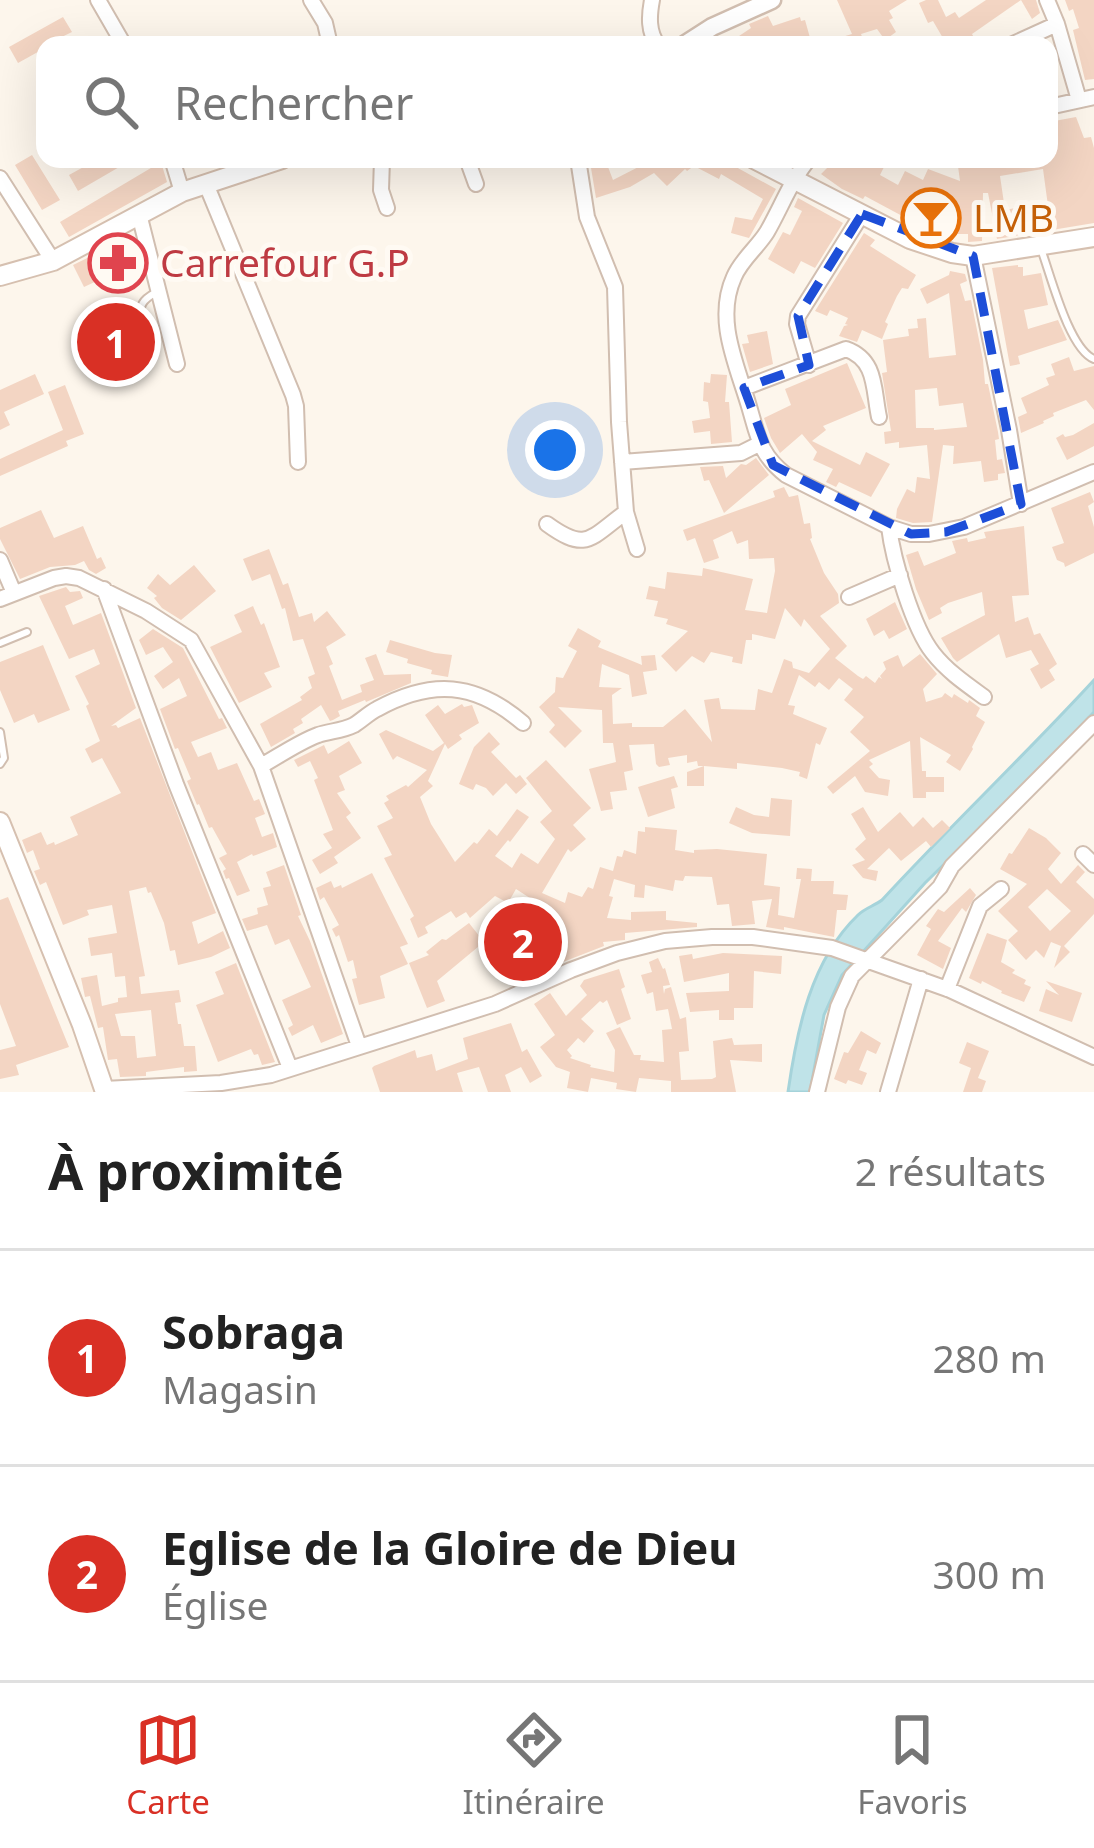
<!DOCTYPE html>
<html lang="fr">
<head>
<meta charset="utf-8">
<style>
	body { margin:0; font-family:"Noto Sans",sans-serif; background:#f2f2f2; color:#222 }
	.you { position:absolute; left:555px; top:450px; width:42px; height:42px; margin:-30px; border:9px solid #fff; border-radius:50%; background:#1a73e8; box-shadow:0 0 0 18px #1a73e833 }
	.badge { display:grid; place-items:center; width:78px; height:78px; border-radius:50%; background:#d93025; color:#fff; font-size:39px; font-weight:700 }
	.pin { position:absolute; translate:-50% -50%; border:6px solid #fff; box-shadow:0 3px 12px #0006 }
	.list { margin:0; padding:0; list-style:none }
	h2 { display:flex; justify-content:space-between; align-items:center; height:156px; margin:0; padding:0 48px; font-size:51px }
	h2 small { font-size:39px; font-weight:400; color:#767676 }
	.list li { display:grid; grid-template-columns:78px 1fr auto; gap:36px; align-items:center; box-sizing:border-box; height:216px; padding:0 48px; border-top:3px solid #e0e0e0 }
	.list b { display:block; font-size:45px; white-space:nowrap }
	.list p { margin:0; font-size:39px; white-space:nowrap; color:#767676 }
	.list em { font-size:39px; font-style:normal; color:#767676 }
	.icon { flex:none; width:66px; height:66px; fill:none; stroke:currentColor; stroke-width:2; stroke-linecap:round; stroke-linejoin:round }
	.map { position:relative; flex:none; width:1094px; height:1092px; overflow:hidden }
	.search { position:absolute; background:#fff; box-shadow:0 12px 48px #0002; left:36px; right:36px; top:36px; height:132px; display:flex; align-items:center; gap:30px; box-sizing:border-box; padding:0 42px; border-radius:24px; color:#767676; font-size:45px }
	.sheet { height:588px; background:#fff }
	nav { display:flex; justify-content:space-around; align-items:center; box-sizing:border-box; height:168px; border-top:3px solid #e0e0e0; background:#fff; font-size:33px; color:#767676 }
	nav a { display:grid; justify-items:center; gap:6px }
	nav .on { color:#d93025 }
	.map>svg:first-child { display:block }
	.water { fill:#bfe3e8; stroke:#a5d3da; stroke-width:3 }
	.building { fill:#f3d5c3; fill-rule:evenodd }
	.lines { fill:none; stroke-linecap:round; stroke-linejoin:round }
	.service-casing { stroke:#d1beb0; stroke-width:10 }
	.minor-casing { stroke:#d1beb0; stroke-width:18 }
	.tertiary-casing { stroke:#d1beb0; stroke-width:21 }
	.secondary-casing { stroke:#d6c0b0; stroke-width:22 }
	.service { stroke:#fff; stroke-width:6 }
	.minor { stroke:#fff; stroke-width:14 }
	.tertiary { stroke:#fff; stroke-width:16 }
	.secondary { stroke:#fff; stroke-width:18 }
	.marked { fill:none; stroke:#1d4ed8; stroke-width:9; stroke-dasharray:24 15; stroke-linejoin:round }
	.labels { text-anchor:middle; stroke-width:10; stroke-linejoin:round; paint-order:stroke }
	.food-label { font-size:39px; fill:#c56008; stroke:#fffaf3; text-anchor:start }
	.health-label { font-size:39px; fill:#be3a42; stroke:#fffaf3; text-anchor:start }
</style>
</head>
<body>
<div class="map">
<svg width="1094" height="1092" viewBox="0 0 1094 1092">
	<rect width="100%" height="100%" fill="#fdf6ec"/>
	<path class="water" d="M1094,680V712L1027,783L925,883L842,975L824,1015L810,1092H788C797,1029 811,960 858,915C865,908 874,906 882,900C951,825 1025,755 1094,680Z"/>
	<path class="building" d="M837,0H907L889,11L893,18L889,20L896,32L885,40L877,29L861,34L865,45H823L822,43L852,34Z
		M926,0H938L946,17L955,12L959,18L986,0H1036L1040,13L1032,19L1021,0L972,34L978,45H947L933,21L928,23L919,3Z
		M1065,0H1094V79L1085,80L1073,30L1079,28L1073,9L1069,11Z
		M768,16L773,26L800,17L801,21L805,20L812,45H798L797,40L788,43L786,38L770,45H741L736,38L751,28L749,24Z
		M63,17L72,32L45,45V48L18,63L9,47Z
		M1076,117L1084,138L1091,137L1094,148V223L1052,230L1051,225L1025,231L1026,234L997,239L988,193H983L982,241L968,242V234H952V199L935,233L917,227L919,225L865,196L863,199L842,189L821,174L832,163L828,159H888L880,175L898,185L905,171L923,180L928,169L960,181L957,159H1049V122ZM1043,169L1048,206L1022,211L1021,207L1005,210L1000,176Z
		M32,155L60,200L42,210L15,165Z
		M98,159H133L78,191L69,175Z
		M599,159H605L613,180L654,159H729L727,162L776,189L749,238L731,233L735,217L752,220L763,199L721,174L719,179L694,166L687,171L685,169L667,186L654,173L630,187L596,198L590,162Z
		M161,162L167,182L69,237L60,222Z
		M798,198L843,223L815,268L801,261L794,274L768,259L783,232L790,235L802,211L794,207Z
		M864,233L875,240L870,246L916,275L908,289L902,288L897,296L885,322L888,324L882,339L862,330L857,342L839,336L844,326L848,325L845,324L848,318L830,310L827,316L815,311Z
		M126,239L136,257L138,256L142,272L120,284L114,273L84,287L73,265Z
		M1018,265V267H1023V276L1041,273L1048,305L1024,310L1028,329L1058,320L1067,340L1018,356L1020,364L1010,366L992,268Z
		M950,271L965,274L967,281L960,284L965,301L971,300L983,360L985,384H988L998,432L999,439L995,440L997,460L1002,459L1005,473L998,474V480L984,482L981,461L953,464L954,446L943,445L932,522L913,523L896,518L897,509L907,489L915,493L917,477L930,479L927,445L899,448V442L885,444L884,432L891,431L882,373L887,372L883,340L909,336L908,329L918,328L917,319L926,318L929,358L956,355L949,293L927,304L920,289L949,275ZM937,388L939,406L963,403L967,427L934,430V428H916L915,390Z
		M767,331L773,364L750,372L742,344L749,343L747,335Z
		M1069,357L1074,371L1094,366V410L1086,400L1053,413L1054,416L1043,421L1044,423L1021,433L1018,417L1027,413L1021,398L1049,385L1046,378L1055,375L1051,364Z
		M847,363L866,408L823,426L826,430L812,441L860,465L866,452L890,464L871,497L839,482L836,487L826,482L833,469L813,460L817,452L802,434L780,453L771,438L764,418L791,405L785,389Z
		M35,374L44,394L4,412L10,425L0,430V390Z
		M711,374L727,375L725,402H729L732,442L711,444L710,431L694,433L692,421L710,418L708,402L703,401L704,382L710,383Z
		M65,385L84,434L66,441L68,446L0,476V459L63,430L48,392Z
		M1094,423V446L1067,460L1056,438L1063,434L1065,437L1073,435Z
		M756,458L769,475L724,513L709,480L704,481L700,467L723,466L726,478L741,464L746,465Z
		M784,487L789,497L798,495L804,524L810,523L812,538L810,539L824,573L838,594L839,603L820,616L847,646L835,658L858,676L863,679L866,676L875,683L879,677L882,679L880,676L886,669L883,662L898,655L903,667L920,654L937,674L923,689L926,702L942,697L945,693L952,698L954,694L968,703L969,700L980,708L976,716L985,722L972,747L973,749L960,771L946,762L951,755L920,737L922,771H926V777H944V792H926V798H913L910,741L869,760L873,764L869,767L879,778L890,780L888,796L865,792L855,776L833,794L827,787L870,751L850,732L864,717L844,700L853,689L839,678L829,690L819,682L815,687L799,675L788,705L795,706L793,714L827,728L820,745L816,743L807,779L799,776L800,772L782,768L737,763V769L704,766V786H687V772L704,766H698L697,761L687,763V755L668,758L670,765L659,767L656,764L654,744L629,745L633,770L624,772L627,790L610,792L613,809L601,811L589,769L616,762L613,743H603L602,710L558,707L582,731L565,748L549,732L555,725L539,707L555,692L556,677L563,678L577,651L568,646L578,628L601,641L598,647L642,665L641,656L655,655L657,670L643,672L647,694L632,697L629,675L602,664L599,687L622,688L612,695L613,724L632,723V727H663L685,709L712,742L704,700L719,698L721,709L755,710L758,689L772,693L784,659L792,662L793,668L809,673L830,649L804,619L801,627L785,608L775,639L752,634V640H746L742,664L732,662L733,657L711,652L704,663L692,656L676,672L661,656L688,631L666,624L668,619L654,616L658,601L646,599L649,586L665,589L667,572L702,576L703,568L753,579L745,610L767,613L775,571L774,558L749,559L748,540L737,544L732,531L713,540L719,558L704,563L695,538L687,541L683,530L775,497L773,491Z
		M1090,492L1094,502L1088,506L1094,527V553L1065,567L1064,563L1057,560L1052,547L1064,543L1051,508Z
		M41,510L54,538L83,526L97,559L101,557L106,568L96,574L89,570L84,561L75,565L50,567L20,579L0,539V528Z
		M1024,526L1029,595L1012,596L1015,622L1028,617L1034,635L1040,633L1057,664L1049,670L1055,680L1041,689L1030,669L1039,664L1031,650L1006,658L999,634L957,662L953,658L941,638L985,615L982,592L948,603L940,608L942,613L929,620L916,589L906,555L918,551L924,566L956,553L952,541L967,538L968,542L986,538L984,532Z
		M269,549L283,585L288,583L299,617L312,613L314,622L327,611L346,635L326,647L333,664L329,666L342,700L362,692L360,685L374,680L365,658L376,654L384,675L411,674V683L366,702L365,700L338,711L340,716L333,720L330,721L321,705L301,719L303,723L293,729L295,733L271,747L260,724L302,700L300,697L312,688L308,677L315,674L303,639L293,641L285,608L282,609L270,574L252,581L243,559Z
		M194,565L216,591L181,620L162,608L154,598L157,596L147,588L158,574L170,585Z
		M66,587L70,592L80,591L83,598L65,606L73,625L101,613L136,708L111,726L116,725L118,728L140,718L216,913L192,922L198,944L223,931L230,948L211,957L178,965L175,950L170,951L164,923L151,892L148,893L146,887L129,891L145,976L139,977L141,994L179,990L181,1002L175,1003L178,1024H181L184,1046H195L197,1071L184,1072V1067L146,1072V1076L120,1077L117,1059L108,1060L103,1027L98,1028L90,996L85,997L81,978L97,975L102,1006L118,1002V998L127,997L125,976L115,977L112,953L91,956L88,938L117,933L112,905L87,910L89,915L63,925L46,882L40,885L34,871L40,869L33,850L27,853L22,840L41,832L47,845L54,842L55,845L78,835L70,817L121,793L102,758L92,763L85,749L100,741L86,706L89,704L75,676L100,664L94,649L69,659L39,596ZM151,1010L156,1056L137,1058L135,1036H121L115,1014Z
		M895,602L907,629L889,639L884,630L874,636L866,619Z
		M253,606L261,625L264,623L280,667L264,673L272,687L239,703L210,647L242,632L234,615Z
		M153,629L183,648L219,719L222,718L227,728L191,742L198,757L211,752L218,770L237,763L254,801L259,799L265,814L255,818L262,837L273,833L277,847L253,856L252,854L237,862L250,891L237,896L229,878L226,879L223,871L226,869L219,858L227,854L212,827L209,828L199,804L197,805L187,781L191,779L178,748L175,749L160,709L187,696L179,678L163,689L154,676L173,662L163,647L146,655L139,640Z
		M390,640L435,653L452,655L448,677L431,674L432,670L407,663L408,659L386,652Z
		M43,645L70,710L38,723L34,714L14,723L0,690V662Z
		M462,704L464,707L472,705L479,723L459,735L462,739L448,749L445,744L428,781L433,786L420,797L431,824L455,862L474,842L477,844L489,829L497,836L517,809L529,817L510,842L508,840L495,856L512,868L521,853L538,864L555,839L540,822L552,811L526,778L546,760L591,808L573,825L586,839L571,852L568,849L542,893L565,903L568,892L582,897L588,887L593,889L600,867L613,871L617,856L622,857L624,850L636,854L638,831L645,832V827L677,830L675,850L694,853V850L717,849L767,854L764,885L780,887L778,915L794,918L801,879H796L797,868L812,869L811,881H834L833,894L848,895L846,910H837L834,937L784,927V930L766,927L772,899L752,901L755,924L732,926L729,904L717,905L712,877L685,876L683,881L675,880L673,891L645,885L644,898L634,897L635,885L614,879L609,896L613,897L607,918L631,920V912L666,911V920L697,923V927L625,933V940L603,942L604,946L545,969L543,961L518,967L506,922L528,916L535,942L554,936L559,921L536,911L539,904L516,889L508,903L495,896L470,918L466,912L456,918L451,911L425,927L428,933L418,938L410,919L414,916L384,858L392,855L377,826L393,818L384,803L389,800L386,796L406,785L408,787L427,770L397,756L393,760L379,734L386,730L433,751L444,743L425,715L438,705L445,714Z
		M489,732L500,744L491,752L516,778L520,775L527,784L516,794L506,783L493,796L486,788L476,784L473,790L459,784L474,747Z
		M349,741L362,763L339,776L345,790L337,793L351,813L346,817L361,838L334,857L338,863L320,874L312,860L332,848L323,834L333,830L314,780L318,778L310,761L298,767L294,760L324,745L328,754Z
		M674,776L678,787L671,789L675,808L648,817L638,787Z
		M771,798L792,800L790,836L752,833L729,823L736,807L754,815L769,817Z
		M863,807L878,832L900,812L913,827L923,817L933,828L942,820L950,828L931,847L926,841L901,861L889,848L867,869L878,871L876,881L863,878L852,865L865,860L855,849L866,839L851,814Z
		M1029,828L1046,838L1061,853L1048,869L1061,884L1078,865L1085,872L1076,882L1094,899V914L1064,946L1070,952L1054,968L1061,946L1051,942L1044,958L1036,950L1026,960L1008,940L1018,931L998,911L1027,884L1000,869L1009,853L1012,854ZM1047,889L1071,911L1050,931L1028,907Z
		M284,865L301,915L298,916L310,941L343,1034L321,1043L313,1025L292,1036L288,1028L293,1025L282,1000L311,987L289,939L275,945L267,925L247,931L242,919L258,914L257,908L268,905L263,888L271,886L266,872Z
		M372,873L408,944L400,947L408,964L380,976L385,998L359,1005L352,979L357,978L353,960L348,962L339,935L336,937L332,929L339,925L324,897L320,900L316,888L331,881L334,888L341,885L342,888Z
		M970,888L976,895L966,912L962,908L938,941L951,948L943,969L917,955L931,929L926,926L938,909L944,912Z
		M8,897L69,1047L16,1065L19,1075L0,1079V1050L16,1046L0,1004V900Z
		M469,923L484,942L437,981L445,1001L427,1008L409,963L429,955L426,952L442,939L446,940Z
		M987,933L1007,940L1001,962L1015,970L1012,973L1026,980L1024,984L1031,987L1024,1002L1001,993L1002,991L982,981L981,984L969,978Z
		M723,953L782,956L781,974L754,971L753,1008H734V1020H719V1010L690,1012L686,993L729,991V973L684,982L679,956L692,954L693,959Z
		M658,958L663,969L665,968L670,985L663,986L664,994L665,989L671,987L680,1019L686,1017L689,1051L679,1052L681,1080L712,1079L716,1077L713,1041L732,1038L734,1045L762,1044V1062L730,1060L736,1092H671V1081L639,1078L636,1092L616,1089L617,1083L591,1078L588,1092L567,1088L570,1072L556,1067L540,1047L555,1035L534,1004L550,993L566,1016L587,995L580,986L584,980L619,969L625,987L621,989L631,1019L617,1025L607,1000L603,1003L600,1001L581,1019L594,1031L584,1043L578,1038L567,1050L572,1056L570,1058L591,1065L590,1067L614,1072L615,1050L606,1033L620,1027L634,1055H641L640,1060L664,1062L662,1030L672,1029L668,1009L656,1011L653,992L647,994L641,975L652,972L649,962Z
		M236,963L275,1062L262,1065L258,1054L254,1055L251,1049L218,1062L196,1005L224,994L215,972Z
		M1046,981L1082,993L1072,1022L1039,1011L1046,989L1059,995Z
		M511,1023L522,1052L527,1049L542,1076L530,1083L521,1067L505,1075L511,1092H488L479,1067L457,1073L463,1092H380L372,1068L374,1066L415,1050L417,1058L432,1054L436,1071L468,1059L463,1038Z
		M861,1031L881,1043L876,1054L867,1050L859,1070L867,1073L862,1085L848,1080L846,1084L834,1079L844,1052L848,1053Z
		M967,1042L989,1051L978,1078L986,1081L982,1092H963L971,1068L959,1063Z"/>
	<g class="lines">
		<defs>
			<path id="service" d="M1041,249C1051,276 1069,349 1094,359
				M139,320C140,305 142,300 155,293
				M0,643L27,632
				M0,732L4,758L0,764"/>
			<path id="minor" d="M98,0L124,45
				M311,0L325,23L330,45
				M652,0C649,16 648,32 658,45
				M1047,0L1057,24L1079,100
				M1011,45L1057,24
				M1049,107L1094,97
				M172,159L182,192
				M382,159L381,190L387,208
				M467,159L476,184
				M578,159L587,217L615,287L619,422L626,512L637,549
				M809,159C791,180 781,208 767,232C757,248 741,260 734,277C715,319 736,363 748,403C758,435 758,453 786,475L889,527L911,534H929L964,527L1094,472
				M0,178L53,261
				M206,184L293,395L296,406L298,462
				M139,214L177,364
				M973,256L1009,430L1021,504
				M809,365L797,324L798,316L862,214
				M744,388L846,349C877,360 873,389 879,417
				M622,462L741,453L759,444
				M547,524C587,553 590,538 626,512
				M889,527C893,560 913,628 933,653C947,671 966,684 984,697
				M0,560L14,593
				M104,589L176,784L290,1068
				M849,597L900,575
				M0,599L54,578L66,576L79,578L146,611L191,640L261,766L359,1046
				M261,766C279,756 299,742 318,735C330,731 342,731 354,725C362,720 369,713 377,709C432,679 475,682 523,723
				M1083,854L1094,865
				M947,989L980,906L1001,889
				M104,1089L221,1083L271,1075L495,1004L571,970L617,953L665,941L712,937H753L832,948L950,990L1094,1057
				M817,1092L838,1007L852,976L940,887L952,866L1094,723
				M888,1092L921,979"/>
			<path id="tertiary" d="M684,45L712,27L772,0"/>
			<path id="secondary" d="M754,159L910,239L952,253L973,256L1094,237
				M0,276L53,261L182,192L282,159
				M0,822L82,1025L105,1092"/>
		</defs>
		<use href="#service" class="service-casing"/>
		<use href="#minor" class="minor-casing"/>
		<use href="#tertiary" class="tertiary-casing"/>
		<use href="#secondary" class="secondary-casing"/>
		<use href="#service" class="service"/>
		<use href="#minor" class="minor"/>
		<use href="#tertiary" class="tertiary"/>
		<use href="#secondary" class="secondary"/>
	</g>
	<path class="marked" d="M862,214L973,256L1021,504L946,532L911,534L773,465L744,388L809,365L798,316Z"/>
	<defs>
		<symbol id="bar-ring" viewBox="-11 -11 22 22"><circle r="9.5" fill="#fffaf3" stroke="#e8710a" stroke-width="1.5"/><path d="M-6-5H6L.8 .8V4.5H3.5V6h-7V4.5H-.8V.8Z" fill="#e8710a"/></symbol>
		<symbol id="pharmacy-ring" viewBox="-11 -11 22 22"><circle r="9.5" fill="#fffaf3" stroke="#e0444e" stroke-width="1.5"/><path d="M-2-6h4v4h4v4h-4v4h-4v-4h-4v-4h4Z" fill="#e0444e"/></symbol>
	</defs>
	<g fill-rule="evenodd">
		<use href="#bar-ring" x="898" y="185" width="66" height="66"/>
		<use href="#pharmacy-ring" x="85" y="230" width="66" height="66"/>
	</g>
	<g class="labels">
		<g class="food-label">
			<text x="973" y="232">LMB</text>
		</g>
		<g class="health-label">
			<text x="160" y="277">Carrefour G.P</text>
		</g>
	</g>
</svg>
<div class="you"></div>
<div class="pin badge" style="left:116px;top:342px">1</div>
<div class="pin badge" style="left:523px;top:942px">2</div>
<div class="search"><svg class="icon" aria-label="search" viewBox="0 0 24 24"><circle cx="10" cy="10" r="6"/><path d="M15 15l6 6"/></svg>Rechercher</div>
</div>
<section class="sheet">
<h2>À proximité<small>2 résultats</small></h2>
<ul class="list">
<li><span class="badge">1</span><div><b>Sobraga</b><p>Magasin</p></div><em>280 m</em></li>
<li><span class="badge">2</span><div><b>Eglise de la Gloire de Dieu</b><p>Église</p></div><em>300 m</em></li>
</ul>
</section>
<nav>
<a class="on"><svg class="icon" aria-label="map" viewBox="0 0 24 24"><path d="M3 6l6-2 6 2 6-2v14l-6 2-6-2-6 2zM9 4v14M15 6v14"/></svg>Carte</a>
<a><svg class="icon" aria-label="directions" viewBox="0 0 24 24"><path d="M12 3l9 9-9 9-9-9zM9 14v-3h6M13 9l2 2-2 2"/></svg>Itinéraire</a>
<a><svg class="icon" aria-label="saved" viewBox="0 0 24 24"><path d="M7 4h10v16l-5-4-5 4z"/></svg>Favoris</a>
</nav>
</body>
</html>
